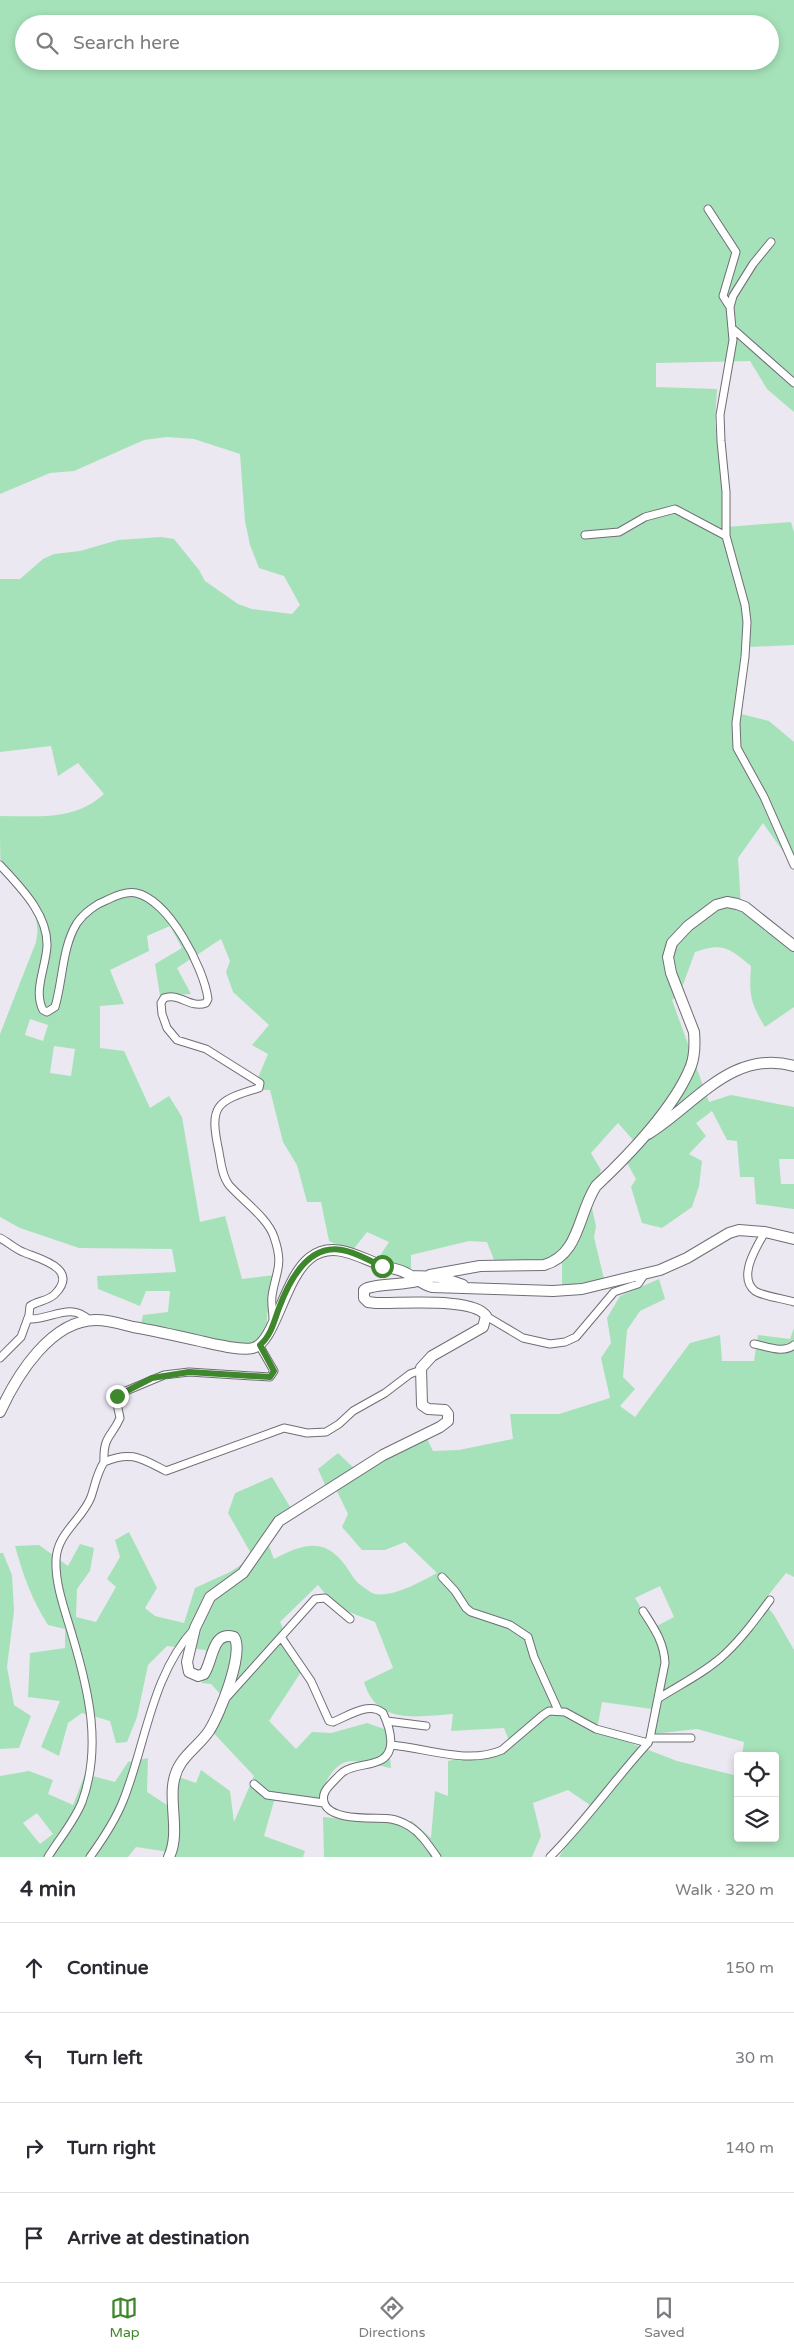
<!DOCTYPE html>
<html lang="en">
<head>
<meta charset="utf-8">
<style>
	body { margin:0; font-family:"Varela Round",sans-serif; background:#f2f2f3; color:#2b2b33 }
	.controls { position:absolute; right:15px; bottom:15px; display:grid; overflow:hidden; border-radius:5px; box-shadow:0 2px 8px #0003 }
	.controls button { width:45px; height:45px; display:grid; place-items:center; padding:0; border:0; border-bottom:1px solid #e1e1e2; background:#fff; color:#2b2b33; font:25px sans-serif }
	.stop { position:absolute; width:15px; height:15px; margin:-11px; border:4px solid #3f872d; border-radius:50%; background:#fff }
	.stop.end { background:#3f872d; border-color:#fff; box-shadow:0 1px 5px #0008 }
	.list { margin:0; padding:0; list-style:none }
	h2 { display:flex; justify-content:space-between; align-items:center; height:65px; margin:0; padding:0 20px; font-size:21px }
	h2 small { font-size:16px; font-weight:400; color:#7c7c81 }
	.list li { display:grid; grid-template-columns:32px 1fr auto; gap:15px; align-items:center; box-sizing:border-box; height:90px; padding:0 20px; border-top:1px solid #e1e1e2 }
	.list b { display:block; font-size:19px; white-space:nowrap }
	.list em { font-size:16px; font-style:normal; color:#7c7c81 }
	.icon { flex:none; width:28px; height:28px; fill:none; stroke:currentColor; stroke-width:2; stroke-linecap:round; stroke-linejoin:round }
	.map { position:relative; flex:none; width:794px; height:1857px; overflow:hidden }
	.search { position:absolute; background:#fff; box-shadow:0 2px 8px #0003; left:15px; right:15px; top:15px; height:55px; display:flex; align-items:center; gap:12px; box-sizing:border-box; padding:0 18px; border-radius:28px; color:#7c7c81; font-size:19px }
	.sheet { height:425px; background:#fff }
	nav { display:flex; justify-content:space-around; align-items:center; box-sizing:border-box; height:70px; border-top:1px solid #e1e1e2; background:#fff; font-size:14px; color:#7c7c81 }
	nav a { display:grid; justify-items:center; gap:2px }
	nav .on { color:#3f872d }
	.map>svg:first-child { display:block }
	.green { fill:#a6e2b9; fill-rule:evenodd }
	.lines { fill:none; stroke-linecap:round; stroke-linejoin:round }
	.street-casing { stroke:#706d75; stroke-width:9 }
	.secondary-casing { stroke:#706d75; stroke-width:12 }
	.street { stroke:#fff; stroke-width:7 }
	.secondary { stroke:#fff; stroke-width:10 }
	.route { stroke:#3f872d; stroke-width:6 }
</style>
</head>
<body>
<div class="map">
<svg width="794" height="1857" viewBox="0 0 794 1857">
	<rect width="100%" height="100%" fill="#ebe8f1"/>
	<path class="green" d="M0,0H794V412L767,389L750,361L656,363V387L717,389L715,421L726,527L791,522L794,532V645L749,647L741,714L769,721L794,742V867L763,823L738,858L741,905L766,932L794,939V1007L765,1027C750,1002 749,995 751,966C729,948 723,942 695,952L680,993L672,1000L709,1102L731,1095L794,1107V1159H779L781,1184H794V1209L756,1204L754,1177H740L737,1141L727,1140L712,1111L696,1123L706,1136L689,1154L702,1161L699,1186L692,1207L662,1228L642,1223L631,1187L636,1179L627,1163L641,1149L618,1123L591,1153L601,1170L590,1199L596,1226L594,1237L604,1279L562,1286V1262L525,1265L494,1260L487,1242L469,1241L411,1255V1275L374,1265L389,1242L367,1232L352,1251L329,1241L321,1202H307L297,1165L283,1142L270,1090H253L268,1054L252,1045L269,1025L233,992L226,972L230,961L221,939L177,968L191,994L160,996L155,964L182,948L170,926L147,936L149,951L110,970L124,1004L100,1006V1048L124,1051L150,1108L169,1096L182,1117L200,1222L225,1216L242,1279L275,1275L267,1315V1329L251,1347L140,1329L143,1315L168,1312L170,1291H146L140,1306L98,1289L97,1276L176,1272L172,1249L79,1248L20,1228L0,1217V1034L36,942C44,905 15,895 1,867C0,858 0,827 0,816C37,816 75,821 104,794L78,763L58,776L51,746L0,752V579H20L43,559L54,554L80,551L118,540L161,537L174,539L199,570L205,581L238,604L252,609L292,614L300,605L284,576L259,568L250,545L245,521L240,454L194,439L167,437L144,440L74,471L50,473L0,494ZM24,24H770V61H24ZM30,1019L48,1025L43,1041L25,1035ZM54,1046L75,1049L71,1076L50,1073Z
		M659,1279L665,1299L640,1311L627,1330L623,1377L635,1389L620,1406L635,1417L690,1343L720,1335L722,1361H754L758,1335L790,1339L794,1328V1577L786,1573L763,1602L774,1615L794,1650V1857H559L590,1805L568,1790L533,1803L541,1836L532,1857H324L323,1817L372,1822L412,1821L431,1838L435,1791L448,1796V1761L512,1748L504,1728L451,1731L453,1714C418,1716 377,1726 364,1682L393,1668L375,1622L336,1607L318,1585L280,1622L303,1669L269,1721L296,1749L312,1732L331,1733L367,1723L387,1730L391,1768C379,1766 365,1761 352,1761C333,1761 321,1788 319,1804L274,1801L264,1836L305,1851L303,1857H173L169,1852L136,1847L128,1857H0V1776L29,1771L53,1780L48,1794L73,1805L85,1774L115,1782L128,1762L148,1758L147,1792L167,1805L173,1775L196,1783L201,1770L230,1791L234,1822L254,1776L207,1726L221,1695L211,1684L202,1683L206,1650L167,1646L148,1665L137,1717L127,1742L116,1743L110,1721L82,1713L68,1723L59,1756L41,1747L60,1701L28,1697L30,1653L65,1648V1629L48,1625C32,1600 23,1575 15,1546L39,1545L68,1566L80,1544L94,1548L90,1571L77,1589L76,1617L96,1622L116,1587L107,1579L120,1557L115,1540L129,1532L157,1588L145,1608L155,1616L184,1623L195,1588L230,1572L253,1557L228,1513L235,1493L272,1477L292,1510L265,1536L274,1559C302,1545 323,1536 345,1565C351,1573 354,1581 362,1586C366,1589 371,1593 375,1594C395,1597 420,1582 437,1573L405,1542L385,1550H362L342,1527L348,1514L333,1483L326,1487L318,1469L338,1453L357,1471L424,1432L433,1451L459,1450L513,1439L510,1414H559L610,1398L601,1358L611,1343L607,1318L620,1296ZM660,1586L674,1617L653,1628L635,1598ZM602,1702L652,1709V1734L697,1729L744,1742L742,1756H775V1838H738V1776L677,1761L597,1730ZM37,1813L53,1834L40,1844L23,1823Z
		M0,1553H3L12,1575L14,1611L7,1667L14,1705L31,1716L19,1748L0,1749Z"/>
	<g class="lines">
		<defs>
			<path id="street" d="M708,209L736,252L723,296L730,307
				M771,242L753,264L733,296L730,307L733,340L720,415L721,441L726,492V536L745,605L747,622L745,657L736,723L737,748L764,797L794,865
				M732,328L794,383
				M585,535L619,532L645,517L675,509L726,536
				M0,865C20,887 48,914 47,946C46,967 33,991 43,1010L47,1012L55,1007C63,980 62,947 77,923C84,913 96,904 107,900C115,896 127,891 136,893C169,900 204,968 208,999L206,1003C190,1009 179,992 164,998L161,1003L162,1014L167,1028L177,1040L206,1049L260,1083L259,1088C215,1101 209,1106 219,1152C221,1163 222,1176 229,1185C242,1200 268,1218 274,1237C284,1266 276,1270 272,1296C271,1304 273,1312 273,1319
				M765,1232C757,1246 737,1277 755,1291C762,1296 785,1299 794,1302
				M0,1238C8,1242 15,1249 23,1252C39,1259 80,1268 55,1294C48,1301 37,1301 30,1306L29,1315L31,1319C52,1319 71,1302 89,1320
				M486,1316L523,1338L550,1344L565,1342L576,1337L614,1292L638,1284L644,1275
				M754,1344C766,1346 783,1354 794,1345
				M0,1358L21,1337L29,1315
				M104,1462C103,1435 112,1437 120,1418L116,1399L121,1393L164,1375L189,1372L270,1377L274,1371L259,1345
				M442,1577L455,1591L466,1608L471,1612L510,1625L528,1637L534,1657L558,1710
				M281,1637L311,1681L329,1721L333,1722C348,1716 369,1701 383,1713C390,1728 399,1755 376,1762C366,1766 353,1765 343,1772C339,1775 334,1781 330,1785C325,1790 322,1795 324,1802C329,1822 376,1817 391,1819C397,1820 404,1823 409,1826C421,1833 429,1846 437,1857
				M227,1697L315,1599L325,1598L350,1619
				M659,1698C681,1684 706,1672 725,1654C742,1638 756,1619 770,1600
				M387,1721L426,1726
				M650,1738H691
				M391,1745C427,1748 468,1765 502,1750L543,1715L549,1711L565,1712L596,1729L648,1743
				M254,1784L267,1795L324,1803
				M48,1857C59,1839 74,1822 82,1802C102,1747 89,1692 73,1638C66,1613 55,1586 56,1560C57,1533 82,1520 91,1497C95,1485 97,1473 104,1462C132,1450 142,1459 166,1471L284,1428L307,1433L326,1432L339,1424L353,1411L385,1393L410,1374L421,1370
				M90,1857C103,1839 115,1821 123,1801C146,1744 151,1675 195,1628
				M550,1857C586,1821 614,1780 648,1743L650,1738L665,1663C664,1642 654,1628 643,1611"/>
			<path id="secondary" d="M648,1134C694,1106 732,1048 794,1066
				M430,1275L480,1266L544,1265C580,1255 578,1213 596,1186C628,1156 675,1107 691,1066C695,1055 695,1044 694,1032L671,973L668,957L672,943L688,926L716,905L727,902L737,904L745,907L794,946
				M412,1276L440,1277L463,1285
				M0,1412C17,1375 51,1320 96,1320C109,1320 121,1324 133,1327C156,1331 178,1336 200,1341C214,1344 240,1351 253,1348C275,1343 284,1278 310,1258C333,1240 358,1257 381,1265C389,1268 399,1269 406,1273C416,1278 421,1284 432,1287L553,1291L582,1289L660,1270L687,1258L729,1233L739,1230L765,1232L794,1239
				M169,1857C183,1827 162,1791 181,1763C189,1751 201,1743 209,1731C219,1716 245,1652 234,1637C212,1630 213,1661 204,1674L198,1676L189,1672L187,1662L195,1628L210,1597L243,1573L279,1521L383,1455L440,1427L448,1421V1414L445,1410L428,1409L422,1405L421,1368L432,1356L483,1327L486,1316C474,1297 400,1304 376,1303L368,1302L364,1298V1290C371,1284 404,1285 417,1281"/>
		</defs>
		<use href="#street" class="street-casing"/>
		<use href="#secondary" class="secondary-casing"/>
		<use href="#street" class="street"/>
		<use href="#secondary" class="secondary"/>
	</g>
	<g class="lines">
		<path class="route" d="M117,1396L152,1378L189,1372L270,1377L274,1371L260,1345C271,1336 274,1321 279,1308C289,1281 308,1244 342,1250C356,1252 369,1261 382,1266"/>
	</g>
</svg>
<div class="controls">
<button><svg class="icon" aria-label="locate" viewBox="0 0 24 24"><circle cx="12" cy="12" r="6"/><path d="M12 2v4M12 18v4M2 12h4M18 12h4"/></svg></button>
<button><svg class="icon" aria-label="layers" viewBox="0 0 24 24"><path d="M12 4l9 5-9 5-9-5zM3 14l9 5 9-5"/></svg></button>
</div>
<div class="stop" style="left:382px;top:1266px"></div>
<div class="stop end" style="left:117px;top:1396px"></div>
<div class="search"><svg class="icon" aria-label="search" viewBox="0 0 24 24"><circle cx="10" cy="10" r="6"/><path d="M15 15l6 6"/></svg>Search here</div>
</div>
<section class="sheet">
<h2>4 min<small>Walk · 320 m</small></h2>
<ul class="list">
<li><svg class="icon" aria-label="ahead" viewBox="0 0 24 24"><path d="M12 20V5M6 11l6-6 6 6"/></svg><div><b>Continue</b></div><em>150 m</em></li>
<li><svg class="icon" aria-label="left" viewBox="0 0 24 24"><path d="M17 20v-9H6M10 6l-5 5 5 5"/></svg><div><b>Turn left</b></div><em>30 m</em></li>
<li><svg class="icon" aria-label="right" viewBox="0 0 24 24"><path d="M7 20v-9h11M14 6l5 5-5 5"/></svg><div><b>Turn right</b></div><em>140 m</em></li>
<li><svg class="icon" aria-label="arrive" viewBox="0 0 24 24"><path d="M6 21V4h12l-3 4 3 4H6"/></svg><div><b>Arrive at destination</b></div></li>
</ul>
</section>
<nav>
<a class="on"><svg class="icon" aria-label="map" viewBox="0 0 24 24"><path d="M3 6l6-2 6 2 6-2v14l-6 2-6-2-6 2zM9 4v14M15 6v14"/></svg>Map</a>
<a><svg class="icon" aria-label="directions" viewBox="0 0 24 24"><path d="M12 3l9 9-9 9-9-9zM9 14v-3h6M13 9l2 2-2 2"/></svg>Directions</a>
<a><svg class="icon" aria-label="saved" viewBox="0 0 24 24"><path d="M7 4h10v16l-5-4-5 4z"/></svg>Saved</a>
</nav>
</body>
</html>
